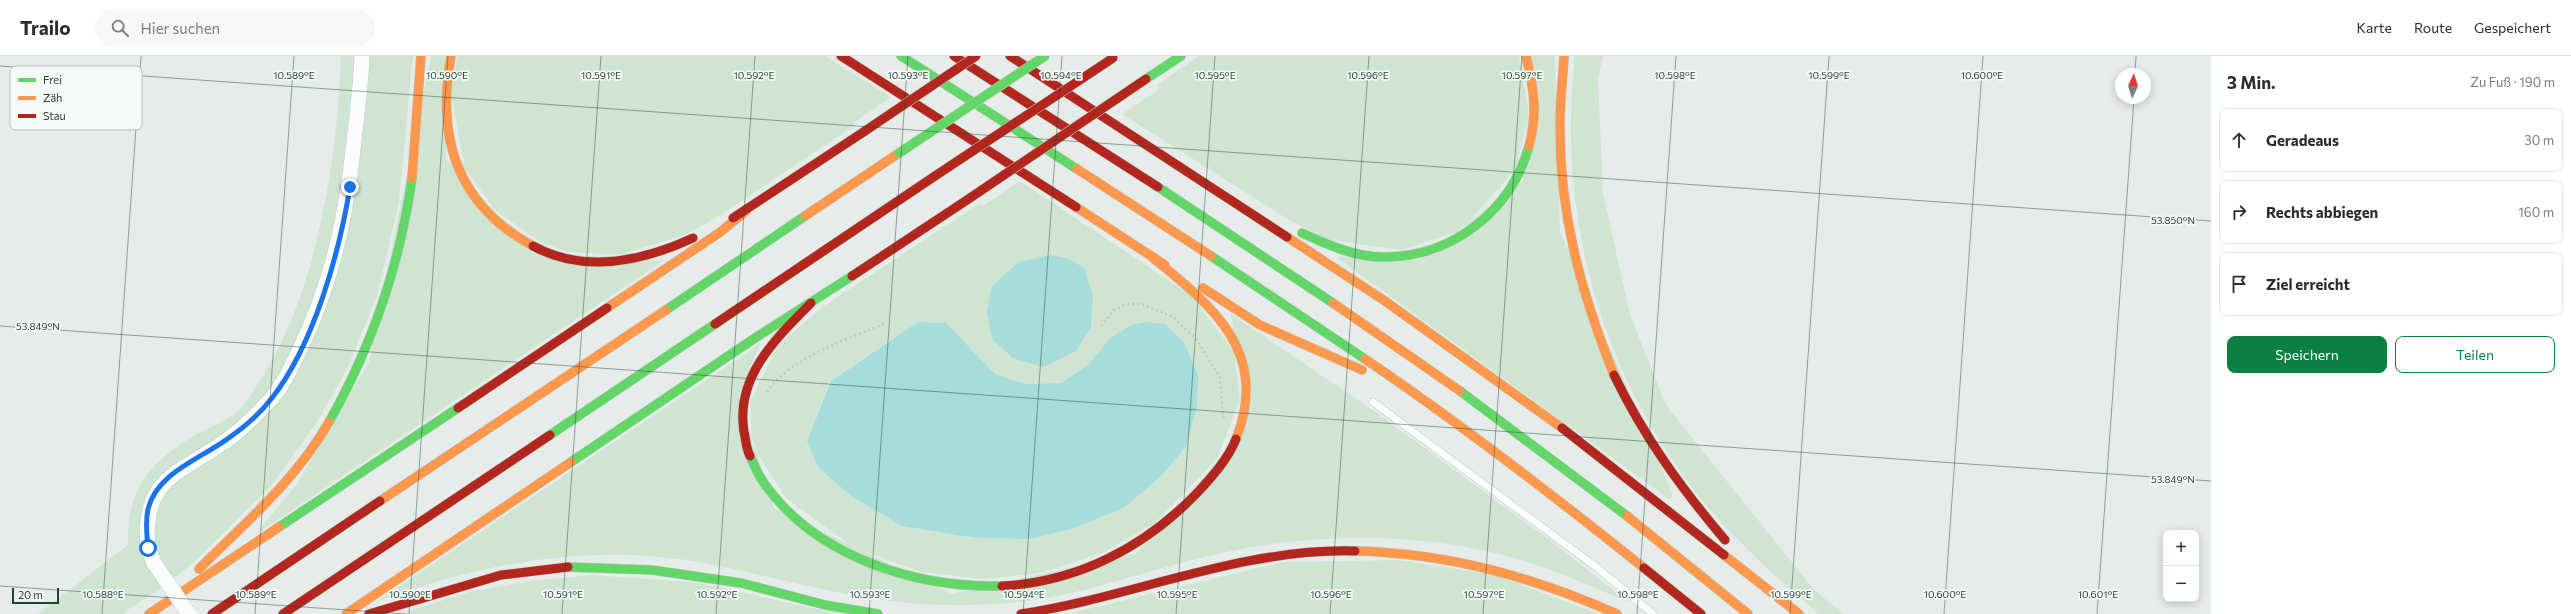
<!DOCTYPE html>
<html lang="de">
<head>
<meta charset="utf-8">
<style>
	body { margin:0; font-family:Commissioner,sans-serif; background:#f7f7f7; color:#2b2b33 }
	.controls { position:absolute; right:12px; bottom:12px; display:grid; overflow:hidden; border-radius:8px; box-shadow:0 2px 10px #0003 }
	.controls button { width:36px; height:36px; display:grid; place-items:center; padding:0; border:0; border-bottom:1px solid #e1e1e2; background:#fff; color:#2b2b33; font:20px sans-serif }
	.compass { position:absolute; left:2115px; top:12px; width:36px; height:36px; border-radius:50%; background:#fff; box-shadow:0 2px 10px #0003; rotate:4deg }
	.scale { position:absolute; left:12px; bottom:10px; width:47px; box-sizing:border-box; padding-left:4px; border:2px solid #224133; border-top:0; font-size:11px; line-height:14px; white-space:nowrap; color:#224133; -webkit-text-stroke:3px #f5faf7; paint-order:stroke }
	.stop { position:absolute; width:12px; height:12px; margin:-9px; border:3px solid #1a73e8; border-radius:50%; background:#fff }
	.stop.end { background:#1a73e8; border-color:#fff; box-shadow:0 1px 4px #0008 }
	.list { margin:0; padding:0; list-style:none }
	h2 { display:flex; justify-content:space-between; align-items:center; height:52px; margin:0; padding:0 16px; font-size:17px }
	h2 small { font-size:13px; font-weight:400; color:#7c7c81 }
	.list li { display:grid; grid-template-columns:26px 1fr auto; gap:12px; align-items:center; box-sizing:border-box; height:64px; margin:0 8px 8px; padding:0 8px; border:1px solid #e1e1e2; border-radius:8px }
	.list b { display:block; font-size:15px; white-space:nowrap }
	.list em { font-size:13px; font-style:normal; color:#7c7c81 }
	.actions { display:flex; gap:8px; padding:12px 16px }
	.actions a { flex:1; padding:9px 0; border:1px solid #0b8043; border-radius:8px; text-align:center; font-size:14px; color:#0b8043 }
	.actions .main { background:#0b8043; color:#fff }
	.icon { flex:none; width:22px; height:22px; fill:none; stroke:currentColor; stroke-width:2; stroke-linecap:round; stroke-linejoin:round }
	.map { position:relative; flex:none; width:2211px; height:558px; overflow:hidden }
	header { display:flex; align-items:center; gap:24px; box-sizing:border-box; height:56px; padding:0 20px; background:#fff; border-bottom:1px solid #e1e1e2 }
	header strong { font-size:19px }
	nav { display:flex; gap:22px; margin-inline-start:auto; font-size:14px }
	.search { width:280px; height:36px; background:#f7f7f7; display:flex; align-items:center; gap:10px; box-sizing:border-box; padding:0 14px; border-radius:22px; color:#7c7c81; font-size:15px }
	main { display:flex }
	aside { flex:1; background:#fff }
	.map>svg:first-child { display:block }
	.green { fill:#cfe5d2; fill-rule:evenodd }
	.water { fill:#a6dcda }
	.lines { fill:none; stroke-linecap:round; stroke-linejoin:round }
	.lane-casing { stroke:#c3c9c6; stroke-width:8 }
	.street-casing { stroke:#c3c9c6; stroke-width:16 }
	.fast-casing { stroke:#c2cbc6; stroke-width:10 }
	.slow-casing { stroke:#c2cbc6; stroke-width:10 }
	.jam-casing { stroke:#c2cbc6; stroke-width:10 }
	.path { stroke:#c2cbc6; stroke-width:2.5; stroke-dasharray:2 3; stroke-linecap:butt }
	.lane { stroke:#fbfcfc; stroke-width:7 }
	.street { stroke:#fbfcfc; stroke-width:15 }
	.fast { stroke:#63d668; stroke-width:9 }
	.slow { stroke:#ff974d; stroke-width:9 }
	.jam { stroke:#b3261e; stroke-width:9 }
	.street-bridge-casing { stroke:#c3c9c6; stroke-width:16; stroke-linecap:butt }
	.fast-bridge-casing { stroke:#c2cbc6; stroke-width:10; stroke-linecap:butt }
	.jam-bridge-casing { stroke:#c2cbc6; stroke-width:10; stroke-linecap:butt }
	.street-bridge { stroke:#fbfcfc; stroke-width:15 }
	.fast-bridge { stroke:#63d668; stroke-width:9 }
	.jam-bridge { stroke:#b3261e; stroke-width:9 }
	.route { stroke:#1a73e8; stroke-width:5 }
	.ticks { fill:none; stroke:#224133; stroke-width:1; stroke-opacity:0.45 }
	.key { fill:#f5faf7; stroke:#b6c2bc; stroke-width:1 }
	.key-label { font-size:11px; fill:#224133 }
	.ticks-label { font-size:10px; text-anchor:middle; fill:#224133; stroke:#f5faf7; stroke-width:3.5; stroke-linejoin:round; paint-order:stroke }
</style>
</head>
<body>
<header>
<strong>Trailo</strong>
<div class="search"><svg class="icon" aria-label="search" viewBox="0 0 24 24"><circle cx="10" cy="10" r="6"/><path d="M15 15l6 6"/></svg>Hier suchen</div>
<nav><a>Karte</a><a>Route</a><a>Gespeichert</a></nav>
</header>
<main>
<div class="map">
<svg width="2211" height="558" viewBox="0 0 2211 558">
	<rect width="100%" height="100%" fill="#e6ece9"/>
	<path class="green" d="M341,0H358L338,179L303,278L268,339L145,450L162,531L122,558H38L128,489C126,435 148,407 194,380C208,372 223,366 236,357C244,351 267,314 272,304C319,221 338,95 341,0Z
		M365,0H413L399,145L377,240L346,315L319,363L272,429L193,507L173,523L158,500L151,483L154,452L169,427L249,372L321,258Z
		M431,0H445L446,103L532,197L663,205L255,479L297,428L369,306Z
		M457,0H825L891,41L853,67L855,69L719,160L685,179L619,199L568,196L540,186L495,154L464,111L451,34Z
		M1199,0H1519L1529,56L1516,113L1461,174L1401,194L1329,184L1289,164L1122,58L1160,33L1156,30Z
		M1532,0H1555L1560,176L1673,439L1669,443L1336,201L1419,204L1523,125Z
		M1575,0H1603L1598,23L1603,137L1630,259L1666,349L1814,534L1844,558H1819C1771,517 1722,473 1684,421C1595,297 1558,151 1575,0Z
		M1020,125L1192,240L1234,296L1240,344L1217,403L1155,467L1102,497L1040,517L984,523L921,516L853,491L786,442L752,389L750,346L778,289L824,250L979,148L983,150ZM918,266L946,267L995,318L1026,328L1061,327L1089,308L1109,283L1197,350L1186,391L1162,419L1029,483L975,482L902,470L807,385L830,325Z
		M1231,258L1377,357L1555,488L1628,546C1593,531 1558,515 1521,504C1428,476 1315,476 1221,497C1162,510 1106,531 1047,542C1015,548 982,549 950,549C866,549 786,523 704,507C592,486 480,507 376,546L760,288L739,339L774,452L952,538L1137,497L1248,370Z
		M1399,504L1495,519L1599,558H1068L1282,506Z
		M593,519L700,527L839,558H400L469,536L531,525Z"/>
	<path class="water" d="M1051,199L1069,203L1084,212L1093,240L1091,271L1076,295L1043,311L1013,302L992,283L987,256L992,230L1019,206Z
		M918,266L946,267L995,318L1026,328L1061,327L1089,308L1109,283L1131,269L1146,266L1165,268L1184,286L1198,320L1197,350L1186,391L1162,419L1125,451L1071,473L1029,483L975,482L902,470L850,439L818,411L807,385L831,325Z"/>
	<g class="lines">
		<defs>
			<path id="lane" d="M1373,346L1596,511L1653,558"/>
			<path id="street" d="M148,492C141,419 182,418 231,381C245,370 258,357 270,344C284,329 292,309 301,291C335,219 347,155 355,76C358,51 361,25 362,0"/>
			<path id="fast" d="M901,0L1077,113
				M1146,23L1181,0
				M1158,131L1333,247
				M1302,177C1328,189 1357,202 1386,201C1453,200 1511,155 1529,90
				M1211,200L1365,303
				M666,254L805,160
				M1460,335L1627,460
				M329,366C372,290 400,209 412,122
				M550,379L715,268
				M750,400C754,409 758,419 764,427C816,501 915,532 1002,530
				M571,406L755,282L852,220
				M279,471L458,352
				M568,511L652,514L741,527L825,549L878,558"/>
			<path id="slow" d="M451,0C436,82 457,149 533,190
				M1526,0C1534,33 1538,57 1529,90
				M1564,0C1563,22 1560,44 1560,67C1559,158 1581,236 1614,319
				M1077,113L1211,200
				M412,122L421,0
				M1076,151L1165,209
				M805,160L899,97
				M1287,181L1385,245L1562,372
				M1153,202C1214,251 1270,297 1236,383
				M1203,232L1260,269L1362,314
				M1333,247L1460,335
				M607,252L719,177L746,155
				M1365,303C1461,368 1553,439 1644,512
				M380,445L666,254
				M1627,460L1748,558
				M1355,495C1448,497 1533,521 1617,558
				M1724,499L1799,558
				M199,513C245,467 296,424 329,366
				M149,558L279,471
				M346,558L571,406"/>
			<path id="jam" d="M841,0L1076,151
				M954,0L1158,131
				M1010,0L1287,181
				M733,162L865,75
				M533,190C584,218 643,205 693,182
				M852,220L970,142
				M715,268L935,120
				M1614,319C1644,381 1681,432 1725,484
				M458,352L607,252
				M1562,372L1724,499
				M750,400C746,393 746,384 744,376C735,321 776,282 811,247
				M1644,512L1701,558
				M1002,530C1078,526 1145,491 1197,437C1212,421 1228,403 1236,383
				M212,558L380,445
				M283,558L550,379
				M369,558L501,519L568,511
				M1021,558C1133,541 1240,492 1355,495"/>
		</defs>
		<use href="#lane" class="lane-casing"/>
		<use href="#street" class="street-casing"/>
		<use href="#fast" class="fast-casing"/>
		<use href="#slow" class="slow-casing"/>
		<use href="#jam" class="jam-casing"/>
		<path class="path" d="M1101,270L1114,254L1127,248H1142L1173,261L1197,284L1220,321L1223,362
			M767,336C790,301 849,283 886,267"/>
		<use href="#lane" class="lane"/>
		<use href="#street" class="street"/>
		<use href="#fast" class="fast"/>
		<use href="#slow" class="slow"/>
		<use href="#jam" class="jam"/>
		<defs>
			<path id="street-bridge" d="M148,492L154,507L189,558"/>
			<path id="fast-bridge" d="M899,97L1045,0"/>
			<path id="jam-bridge" d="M865,75L976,0
				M935,120L1113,2
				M970,142L1146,23"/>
		</defs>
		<use href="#street-bridge" class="street-bridge-casing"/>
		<use href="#fast-bridge" class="fast-bridge-casing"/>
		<use href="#jam-bridge" class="jam-bridge-casing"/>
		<use href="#street-bridge" class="street-bridge"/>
		<use href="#fast-bridge" class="fast-bridge"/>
		<use href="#jam-bridge" class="jam-bridge"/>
	</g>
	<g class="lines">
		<path class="route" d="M148,492C147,479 145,467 148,453C157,416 203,402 230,381C245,371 261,356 272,342C314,288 339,198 350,131"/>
	</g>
	<path class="ticks" d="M0,10L2211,165M2135,18L2136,0M0,270L2211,425M0,530L405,558M102,558L141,0M255,558L294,0M409,558L448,0M562,558L601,0M716,558L755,0M869,558L908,0M1023,558L1062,0M1176,558L1215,0M1330,558L1369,0M1483,558L1522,0M1637,558L1676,0M1790,558L1829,0M1944,558L1983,0M2097,558L2134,42"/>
	<rect x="10" y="10" width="132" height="64" rx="6" class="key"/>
	<rect x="18" y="22" width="18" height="4" fill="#63d668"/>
	<rect x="18" y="40" width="18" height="4" fill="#ff974d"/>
	<rect x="18" y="58" width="18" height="4" fill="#b3261e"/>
	<g class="key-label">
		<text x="43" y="28">Frei</text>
		<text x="43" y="46">Zäh</text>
		<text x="43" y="64">Stau</text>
	</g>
	<g class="ticks-label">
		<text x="294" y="23">10.589°E</text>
		<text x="447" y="23">10.590°E</text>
		<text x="601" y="23">10.591°E</text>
		<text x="754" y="23">10.592°E</text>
		<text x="908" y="23">10.593°E</text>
		<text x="1061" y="23">10.594°E</text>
		<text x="1215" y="23">10.595°E</text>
		<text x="1368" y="23">10.596°E</text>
		<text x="1522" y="23">10.597°E</text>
		<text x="1675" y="23">10.598°E</text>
		<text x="1829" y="23">10.599°E</text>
		<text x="1982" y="23">10.600°E</text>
		<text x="2173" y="168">53.850°N</text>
		<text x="38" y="274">53.849°N</text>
		<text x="2173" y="427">53.849°N</text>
		<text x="103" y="542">10.588°E</text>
		<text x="256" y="542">10.589°E</text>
		<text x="410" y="542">10.590°E</text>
		<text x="563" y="542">10.591°E</text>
		<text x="717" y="542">10.592°E</text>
		<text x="870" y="542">10.593°E</text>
		<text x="1024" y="542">10.594°E</text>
		<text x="1177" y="542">10.595°E</text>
		<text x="1331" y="542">10.596°E</text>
		<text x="1484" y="542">10.597°E</text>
		<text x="1638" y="542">10.598°E</text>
		<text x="1791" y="542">10.599°E</text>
		<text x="1945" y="542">10.600°E</text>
		<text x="2098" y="542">10.601°E</text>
	</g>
</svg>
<div class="controls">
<button>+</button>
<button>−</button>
</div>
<svg class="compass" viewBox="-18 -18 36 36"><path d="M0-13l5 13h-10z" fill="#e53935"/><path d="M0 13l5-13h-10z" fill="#7c7c81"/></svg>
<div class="scale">20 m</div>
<div class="stop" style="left:148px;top:492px"></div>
<div class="stop end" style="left:350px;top:131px"></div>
</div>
<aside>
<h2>3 Min.<small>Zu Fuß · 190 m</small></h2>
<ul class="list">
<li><svg class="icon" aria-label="ahead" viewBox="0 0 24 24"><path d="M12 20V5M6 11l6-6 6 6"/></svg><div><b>Geradeaus</b></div><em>30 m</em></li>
<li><svg class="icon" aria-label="right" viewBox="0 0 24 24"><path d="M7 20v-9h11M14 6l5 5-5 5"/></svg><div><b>Rechts abbiegen</b></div><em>160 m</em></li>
<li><svg class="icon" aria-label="arrive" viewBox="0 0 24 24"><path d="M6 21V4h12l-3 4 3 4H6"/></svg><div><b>Ziel erreicht</b></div></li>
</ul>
<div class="actions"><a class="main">Speichern</a><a>Teilen</a></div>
</aside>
</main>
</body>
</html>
